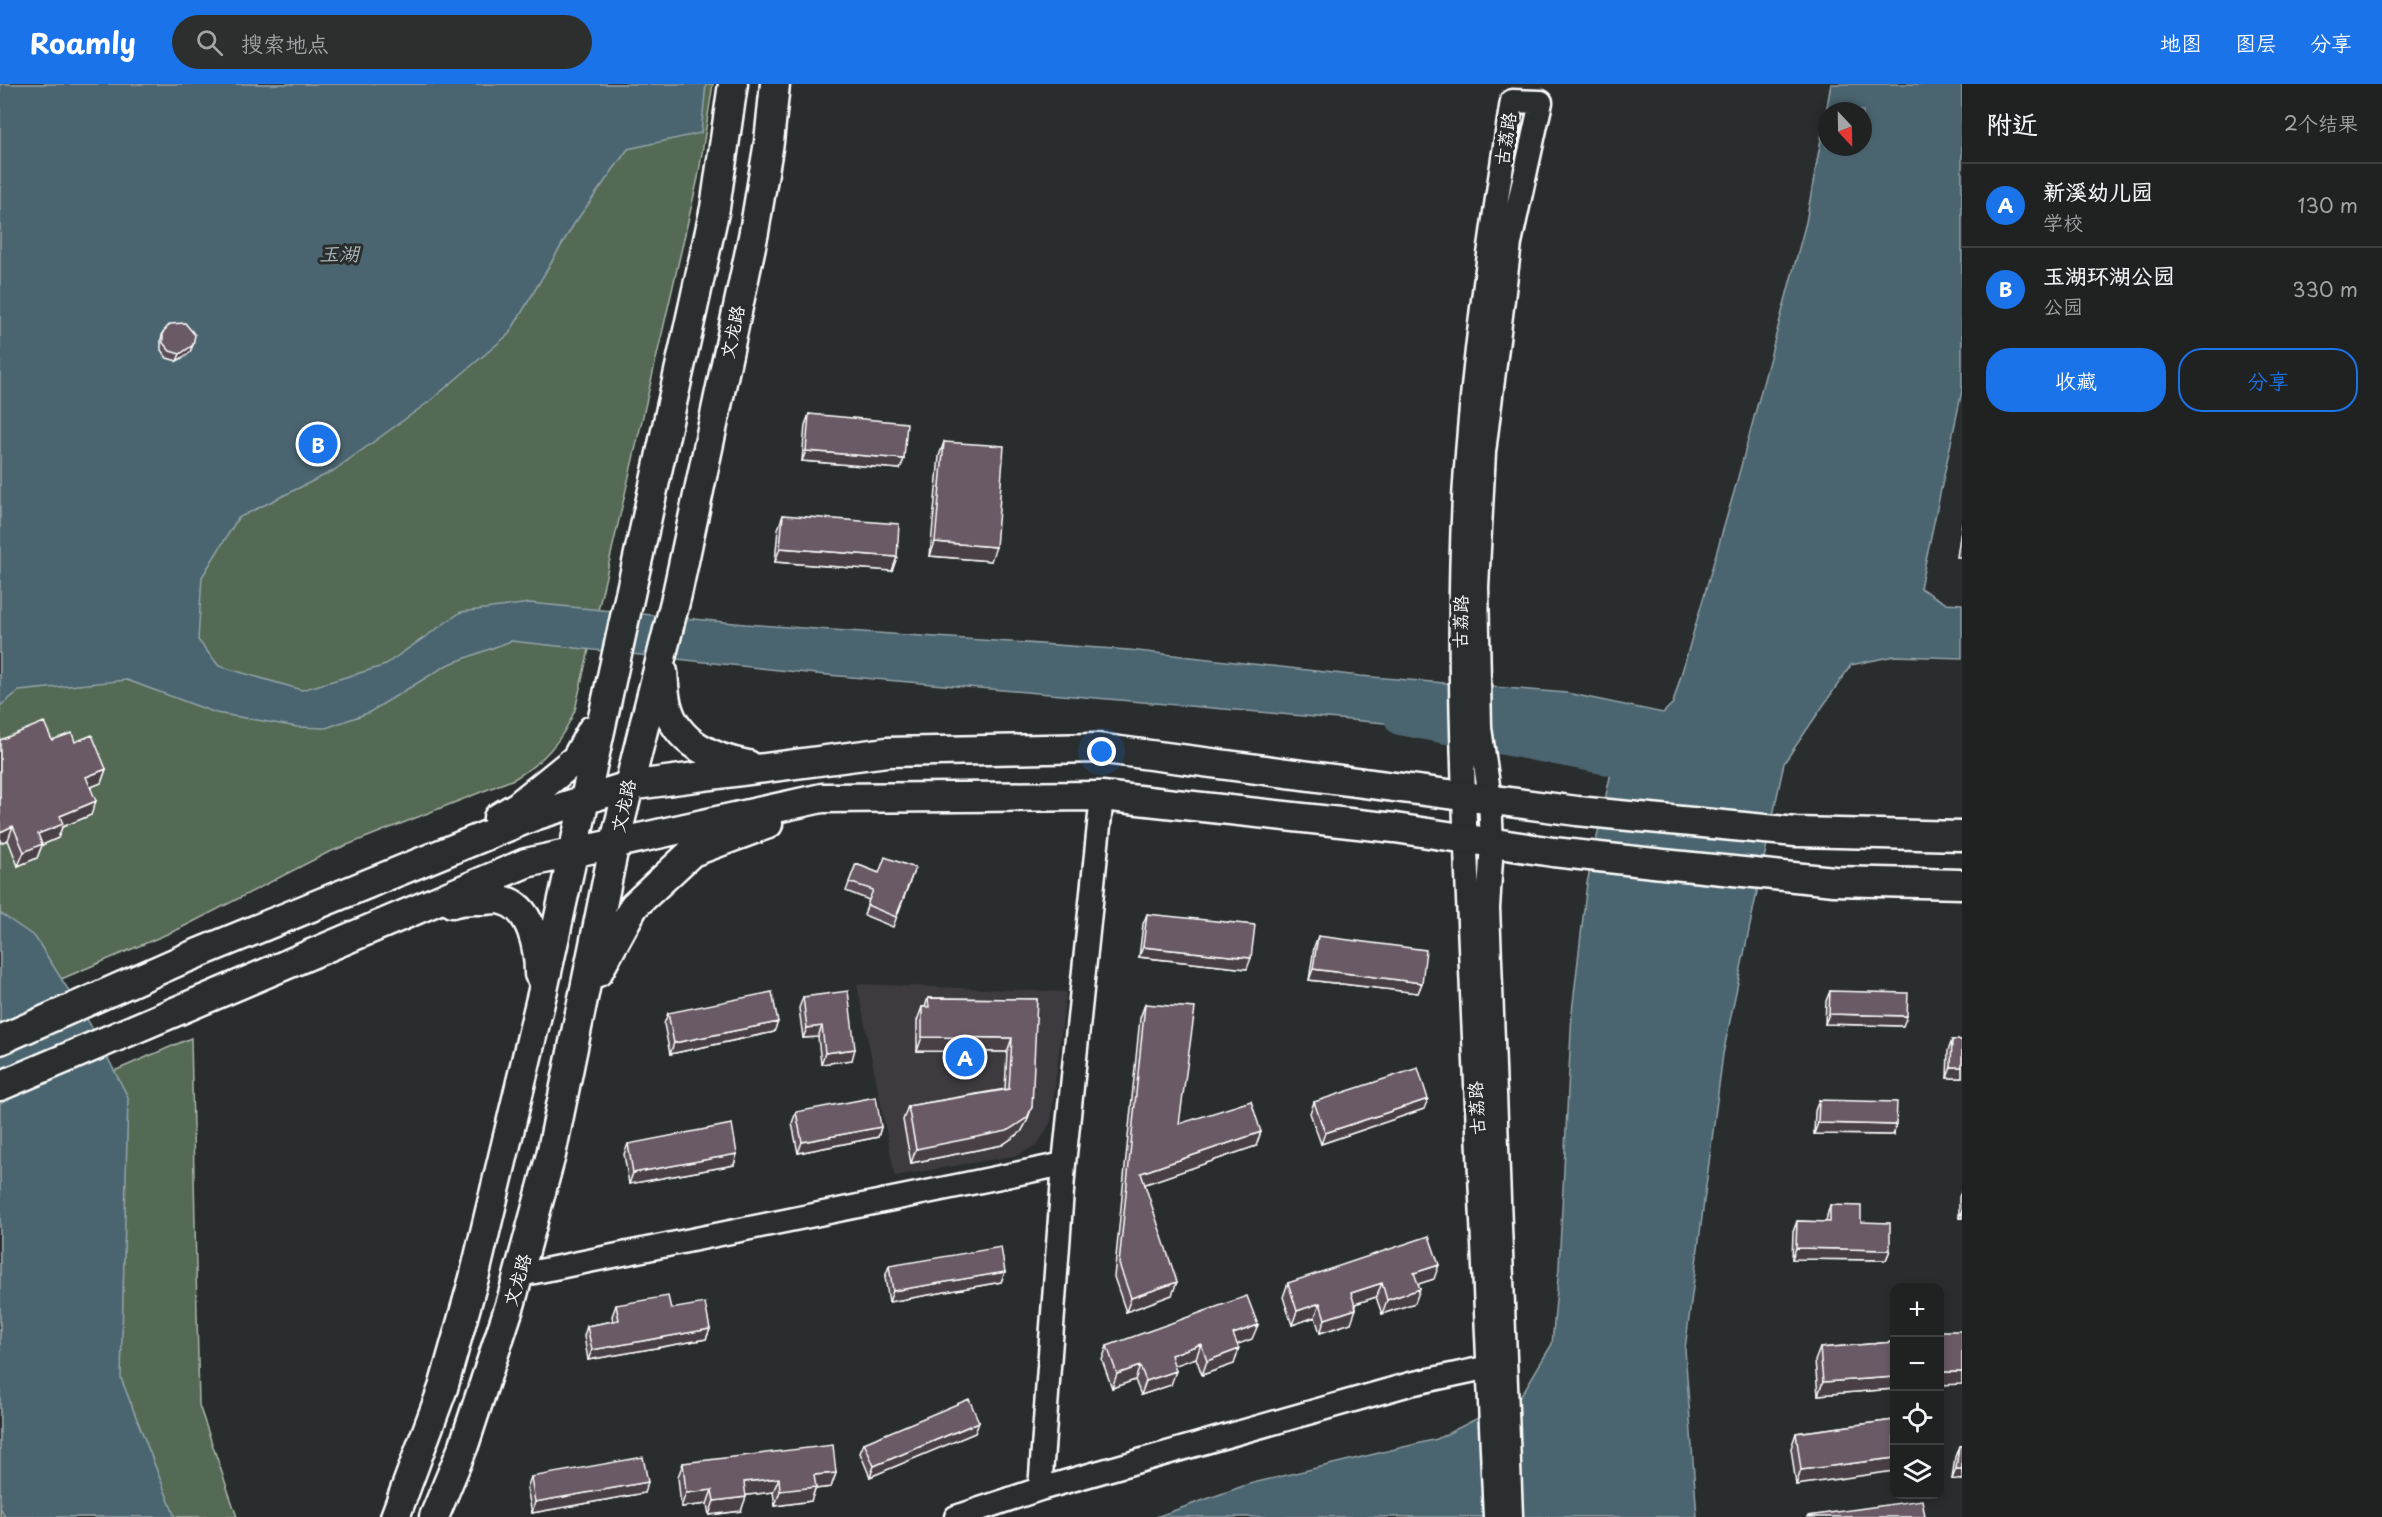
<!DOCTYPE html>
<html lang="zh">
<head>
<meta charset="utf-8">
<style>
	body { margin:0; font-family:"Playpen Sans","LXGW WenKai TC",sans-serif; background:#2d2f2f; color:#f1f3f6 }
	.controls { position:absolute; right:18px; bottom:18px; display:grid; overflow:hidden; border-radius:12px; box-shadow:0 3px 9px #0003 }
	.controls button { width:54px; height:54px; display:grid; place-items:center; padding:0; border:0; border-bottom:2px solid #3d3f40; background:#202222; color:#f1f3f6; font:30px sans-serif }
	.compass { position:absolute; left:1818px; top:18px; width:54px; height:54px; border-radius:50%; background:#202222; box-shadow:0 3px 9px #0003; rotate:158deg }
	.you { position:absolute; left:1102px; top:668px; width:21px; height:21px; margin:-15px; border:4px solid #fff; border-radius:50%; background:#1a73e8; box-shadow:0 0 0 9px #1a73e833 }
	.badge { display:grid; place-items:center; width:39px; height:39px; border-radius:50%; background:#1a73e8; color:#fff; font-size:20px; font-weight:700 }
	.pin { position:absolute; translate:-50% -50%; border:3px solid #fff; box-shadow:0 2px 6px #0006 }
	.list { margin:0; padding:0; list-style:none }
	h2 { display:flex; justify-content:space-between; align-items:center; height:78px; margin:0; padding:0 24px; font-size:26px }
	h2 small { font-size:20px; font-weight:400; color:#a2a4a5 }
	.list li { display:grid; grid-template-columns:39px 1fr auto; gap:18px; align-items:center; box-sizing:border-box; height:84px; padding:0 24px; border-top:2px solid #3d3f40 }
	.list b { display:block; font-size:22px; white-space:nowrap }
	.list p { margin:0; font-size:20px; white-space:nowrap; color:#a2a4a5 }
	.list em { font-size:20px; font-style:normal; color:#a2a4a5 }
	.actions { display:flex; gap:12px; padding:18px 24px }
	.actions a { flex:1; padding:14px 0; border:2px solid #1a73e8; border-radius:24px; text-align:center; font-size:21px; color:#1a73e8 }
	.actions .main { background:#1a73e8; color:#fff }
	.icon { flex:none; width:33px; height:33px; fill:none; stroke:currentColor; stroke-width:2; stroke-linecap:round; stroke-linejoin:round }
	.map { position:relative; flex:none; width:1962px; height:1433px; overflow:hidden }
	header { display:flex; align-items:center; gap:36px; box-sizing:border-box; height:84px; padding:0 30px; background:#1a73e8; color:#fff }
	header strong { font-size:28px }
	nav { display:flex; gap:33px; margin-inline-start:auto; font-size:21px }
	.search { width:420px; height:54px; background:#2d2f2f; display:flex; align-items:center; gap:15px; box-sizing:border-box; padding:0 21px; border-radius:33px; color:#a2a4a5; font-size:22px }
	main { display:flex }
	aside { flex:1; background:#202222 }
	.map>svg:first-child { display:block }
	.built { fill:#3d3a3f }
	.green { fill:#556a55; stroke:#aab4aa; stroke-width:1.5 }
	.water { fill:#4b656f; stroke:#93a3a9; stroke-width:1.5; fill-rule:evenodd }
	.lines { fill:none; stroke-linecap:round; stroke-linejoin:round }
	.river { stroke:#4b656f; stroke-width:30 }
	.minor-casing { stroke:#fff; stroke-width:27 }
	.major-casing { stroke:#fff; stroke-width:33 }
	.minor { stroke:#2a2d2e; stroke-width:22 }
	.major { stroke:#2a2d2e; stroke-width:28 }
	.wall { fill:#5a4d58; stroke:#fff; stroke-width:1.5 }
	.shaded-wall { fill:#4a3f47; stroke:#fff; stroke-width:1.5 }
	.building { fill:#695a66; stroke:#fff; stroke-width:1.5 }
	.labels { text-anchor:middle; stroke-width:6; stroke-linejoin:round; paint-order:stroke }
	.street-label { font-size:18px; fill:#fff; stroke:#2a2d2e }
	.water-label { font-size:20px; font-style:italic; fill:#aebabe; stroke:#2a2d2e }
</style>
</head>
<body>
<header>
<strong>Roamly</strong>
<div class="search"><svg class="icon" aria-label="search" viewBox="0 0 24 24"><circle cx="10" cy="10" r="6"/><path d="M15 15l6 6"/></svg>搜索地点</div>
<nav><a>地图</a><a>图层</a><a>分享</a></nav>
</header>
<main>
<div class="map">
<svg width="1962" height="1433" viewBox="0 0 1962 1433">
	<rect width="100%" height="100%" fill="#2a2d2e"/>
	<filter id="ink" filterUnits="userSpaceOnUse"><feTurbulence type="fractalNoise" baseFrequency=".0167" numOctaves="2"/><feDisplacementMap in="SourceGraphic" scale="12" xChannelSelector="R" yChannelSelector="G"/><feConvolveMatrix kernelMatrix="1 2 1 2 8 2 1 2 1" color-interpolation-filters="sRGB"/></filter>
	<g filter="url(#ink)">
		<path class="built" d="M857,900L1066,908L1051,1037L1038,1060L1018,1071L895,1092Z"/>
		<path class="green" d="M0,0H713L698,94L575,626C562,657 543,678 514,695L327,769L179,845L0,921Z
			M191,954L199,1321L237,1433H0V1036Z"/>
		<path class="water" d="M0,0H706L701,49L628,65L574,140L509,250L430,317L333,387L238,434L202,493L198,556L219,582L302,606L383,582L461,528L530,519L745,540L1129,566L1360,592L1567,609L1663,629L1673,619L1736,401L1806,138L1831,0H1962V307L1920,504L1945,519L1962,520V574L1894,572L1851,581L1784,679L1723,970L1685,1265L1697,1433H1156L1249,1400L1437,1355L1521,1312L1552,1260L1559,1183L1572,928L1587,799L1613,679L1572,655L816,590L511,557L447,581L368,629L326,644L297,643L216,629L127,596L19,607L0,622ZM1827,27H1863V63H1827ZM161,255L192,263C187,278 174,280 163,270Z
			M0,829L35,853L90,940L128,1013L121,1294L175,1433H5L0,1423Z"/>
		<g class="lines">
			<path class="river" d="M1400,636L1650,684"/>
			<defs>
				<path id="minor" d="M520,1191L1064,1080L1102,712
					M1040,1405L1410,1300L1489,1283
					M956,1433L1040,1405L1064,1080
					M1495,1433C1488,1243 1479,1053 1470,863C1464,713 1456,563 1464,414C1472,280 1491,149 1512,17L1541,18L1510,159L1484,368L1477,503L1480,644L1490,715L1492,759L1488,824L1511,1433"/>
				<path id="major" d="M663,588C664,599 664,611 667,621C676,659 714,675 748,681
					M498,734L518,722L576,675L592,646
					M452,819C463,815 472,816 484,816C489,816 497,814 502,816C532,822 539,866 539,890
					M598,888L634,822L692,768L768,740
					M0,956L179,877L534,732L628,702L887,668L1097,664L1577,727L1796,748L1962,752
					M0,1002L526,779L822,714L1102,712L1395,744L1553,768L1663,780L1834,797L1962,800
					M395,1433L443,1304L474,1194L543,906L715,124L733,0
					M434,1433L464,1361L511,1218L551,1071L615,758L677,510L754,148L769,58L775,0"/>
			</defs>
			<use href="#minor" class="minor-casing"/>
			<use href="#major" class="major-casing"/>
			<use href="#minor" class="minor"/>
			<use href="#major" class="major"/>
		</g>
		<path class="wall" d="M163,248L190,268L177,277L167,274L161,266V255Z
			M809,330L904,375L900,385L802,377L805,341Z
			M944,358L991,477L930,472L939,372Z
			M783,431L897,473L892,487L775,478L778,445Z
			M1962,439V473H1957Z
			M0,656L75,658L106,685L101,699L91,703V731L62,743L58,754L42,761L37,774L18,782L8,756L0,759Z
			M856,780L879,789L915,784L893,843L864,831L869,816L846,807Z
			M1147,830L1247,885L1139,873L1143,840Z
			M1318,852L1422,899L1418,909L1309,896L1314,863Z
			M1830,907L1903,942L1825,940L1826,917Z
			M803,913L852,976L821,980L818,953L803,954L799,924Z
			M928,914L1037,915L1027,1037L1021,1048L1002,1061L911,1079L903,1036L908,1022L1005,1005L1007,968L917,967V937L922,923H925Z
			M1145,920L1179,1040L1256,1062L1145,1100L1172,1211L1126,1228L1114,1193L1140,934Z
			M668,929L774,948L670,970L664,940Z
			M1952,956H1962V994H1947L1948,967Z
			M1819,1016L1896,1041L1893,1051L1814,1050L1815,1027Z
			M1314,1018L1424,1025L1321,1060L1310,1029Z
			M796,1028L881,1043L878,1053L798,1069L792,1039Z
			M628,1060L737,1070L734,1081L629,1100L624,1070Z
			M1962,1106V1134H1959V1113Z
			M1830,1121L1861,1138L1890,1166L1886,1176L1792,1175L1793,1148L1797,1137L1826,1138L1827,1132Z
			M889,1182L1005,1188L1001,1198L889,1218L885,1193Z
			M1434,1195L1418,1200L1415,1219L1382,1230L1376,1213L1355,1220L1351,1239L1320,1249L1315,1233L1292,1241L1283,1213L1288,1199Z
			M616,1221L671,1225L710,1245L706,1255L588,1276L584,1252L587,1242L613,1237L612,1232Z
			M1252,1255L1237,1260L1234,1280L1202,1291L1196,1274L1174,1281L1171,1301L1141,1311L1135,1296L1112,1304L1102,1276L1107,1262Z
			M1894,1258V1305L1818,1311L1815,1277L1820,1264Z
			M1894,1336L1796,1401L1791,1364L1796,1349Z
			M979,1338L975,1349L870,1393L860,1369L864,1359Z
			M1959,1362H1962V1396L1952,1395L1955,1373Z
			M683,1379L836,1389L831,1403L815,1405L811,1417L775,1422L773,1408L746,1411L741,1427L709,1431L707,1420L681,1423L678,1393Z
			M531,1393L644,1409L532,1429L527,1404Z"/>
		<path class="shaded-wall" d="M193,261L190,268L177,277L180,270Z
			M806,367L904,375L900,385L802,377Z
			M935,458L996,463L991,477L930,472Z
			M780,464L897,473L892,487L775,478Z
			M106,685L101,699L81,707L86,693Z
			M96,717L91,731L62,743L58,754L42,761L37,774L18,782L24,768L38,750L60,732Z
			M13,742L8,756L0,759V748Z
			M1143,863L1251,874L1247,885L1139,873Z
			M1313,885L1422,899L1418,909L1309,896Z
			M1829,930L1907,932L1903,942L1825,940Z
			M778,938L774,948L670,970L674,959Z
			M822,942L818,953L803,954L807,944Z
			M922,953L1012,954L1007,968L917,967Z
			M855,965L852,976L821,980L825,969Z
			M1951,983H1962V994H1947Z
			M1428,1015L1424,1025L1321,1060L1325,1049Z
			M1032,1023L1027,1037L1021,1048L1002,1061L911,1079L916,1065Z
			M1818,1039L1896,1041L1893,1051L1814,1050Z
			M881,1043L878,1053L798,1069L802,1058Z
			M1261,1048L1256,1062L1137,1103L1141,1089Z
			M737,1070L734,1081L629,1100L633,1089Z
			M1962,1126V1134H1959Z
			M1796,1164L1890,1166L1886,1176L1792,1175Z
			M1439,1181L1434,1195L1409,1203L1414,1189Z
			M1005,1188L1001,1198L889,1218L893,1207Z
			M1177,1198L1172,1211L1126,1228L1131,1214Z
			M1382,1199L1376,1213L1346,1223L1351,1209Z
			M1420,1205L1415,1219L1382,1230L1387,1216Z
			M1320,1219L1315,1233L1292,1241L1297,1227Z
			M1356,1225L1351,1239L1320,1249L1325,1235Z
			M1258,1241L1252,1255L1228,1264L1233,1250Z
			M710,1245L706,1255L588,1276L592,1266Z
			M1201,1260L1196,1274L1165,1285L1171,1271Z
			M1239,1265L1234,1280L1202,1291L1207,1277Z
			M1140,1282L1135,1296L1112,1304L1117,1290Z
			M1176,1287L1171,1301L1141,1311L1146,1297Z
			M1940,1288H1962V1300L1940,1301Z
			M1894,1293V1305L1818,1311L1823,1298Z
			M979,1338L975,1349L870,1393L874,1382Z
			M1894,1374V1387L1796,1401L1801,1386Z
			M1956,1385H1962V1396L1952,1395Z
			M836,1389L831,1403L815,1405L811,1417L775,1422L780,1407L814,1391Z
			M779,1394L773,1408L739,1412L744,1398Z
			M648,1398L644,1409L532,1429L535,1418Z
			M712,1406L707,1420L681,1423L686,1409Z
			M746,1413L741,1427L709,1431L714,1417Z"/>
		<path class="building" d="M185,239L195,251L193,261L180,270L170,267L163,259V248L170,240Z
			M809,330L907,339L904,375L806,367Z
			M944,358L1004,362L996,463L935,458Z
			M783,431L899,440L897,473L780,464Z
			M44,638L52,656L72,649L75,658L92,651L106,685L86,693L96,717L60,732L63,740L38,750L42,760L24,768L13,742L0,748V656Z
			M885,773L915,784L896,833L867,821L873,806L849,798L856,780L879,789Z
			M1147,830L1255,841L1251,874L1143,863Z
			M1318,852L1426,866L1422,899L1313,885Z
			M848,907L855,965L825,969L822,942L807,944L803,913Z
			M1830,907L1908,909L1907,932L1829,930Z
			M772,908L778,938L674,959L668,929Z
			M928,914L1037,915L1032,1023L1027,1034L1007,1047L916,1065L908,1022L1009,1005L1012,954L922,953V923H929Z
			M1145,920L1195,924L1179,1040L1251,1017L1261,1048L1141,1089L1177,1198L1131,1214L1119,1180Z
			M1952,956H1962V983H1951Z
			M1418,984L1428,1015L1325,1049L1314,1018Z
			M876,1013L881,1043L802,1058L796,1028Z
			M1819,1016L1897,1018L1896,1041L1818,1039Z
			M732,1040L737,1070L633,1089L628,1060Z
			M1830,1121L1861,1122V1138L1890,1139V1166L1796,1164L1797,1137L1830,1138Z
			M1429,1152L1439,1181L1414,1189L1420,1205L1387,1216L1382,1199L1351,1209L1356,1225L1325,1235L1320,1219L1297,1227L1288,1199Z
			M1001,1163L1005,1188L893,1207L889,1182Z
			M668,1212L671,1225L705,1219L710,1245L592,1266L587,1242L619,1236L616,1221Z
			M1247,1212L1258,1241L1233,1250L1239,1265L1207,1277L1201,1260L1171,1271L1176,1287L1146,1297L1140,1282L1117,1290L1107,1262Z
			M1940,1247H1962V1288H1940Z
			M1894,1258V1293L1823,1298L1820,1264Z
			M969,1315L979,1338L874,1382L864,1359Z
			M1894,1336V1374L1801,1386L1796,1349Z
			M833,1361L836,1389L814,1391L816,1403L780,1407L779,1394L744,1398L746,1413L714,1417L712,1406L686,1409L683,1379Z
			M1959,1362H1962V1385H1956Z
			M643,1373L648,1398L535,1418L531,1393Z
			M1922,1416L1925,1433H1808V1432Z"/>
	</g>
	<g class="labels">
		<g class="street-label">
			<text transform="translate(1506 55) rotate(-81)" y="6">古荔路</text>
			<text transform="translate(733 248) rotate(-78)" y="6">文龙路</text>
			<text transform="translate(1461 538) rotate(-89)" y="6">古荔路</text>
			<text transform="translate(624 722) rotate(-77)" y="6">文龙路</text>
			<text transform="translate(1477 1024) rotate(-93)" y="6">古荔路</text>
			<text transform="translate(518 1196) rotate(-73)" y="6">文龙路</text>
		</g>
		<g class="water-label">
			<text x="339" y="177">玉湖</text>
		</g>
	</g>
</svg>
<div class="controls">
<button>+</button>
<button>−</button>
<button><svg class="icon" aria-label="locate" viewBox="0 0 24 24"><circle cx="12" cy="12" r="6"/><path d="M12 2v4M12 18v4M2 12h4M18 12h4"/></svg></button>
<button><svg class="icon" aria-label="layers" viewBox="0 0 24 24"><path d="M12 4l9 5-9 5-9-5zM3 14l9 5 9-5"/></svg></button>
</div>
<svg class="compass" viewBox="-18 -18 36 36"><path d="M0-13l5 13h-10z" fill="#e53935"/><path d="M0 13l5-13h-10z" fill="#a2a4a5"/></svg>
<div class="you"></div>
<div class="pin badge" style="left:965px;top:973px">A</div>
<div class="pin badge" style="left:318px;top:360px">B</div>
</div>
<aside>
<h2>附近<small>2个结果</small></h2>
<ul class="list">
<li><span class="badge">A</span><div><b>新溪幼儿园</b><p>学校</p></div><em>130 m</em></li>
<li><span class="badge">B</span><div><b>玉湖环湖公园</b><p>公园</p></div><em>330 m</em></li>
</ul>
<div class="actions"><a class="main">收藏</a><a>分享</a></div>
</aside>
</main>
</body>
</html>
